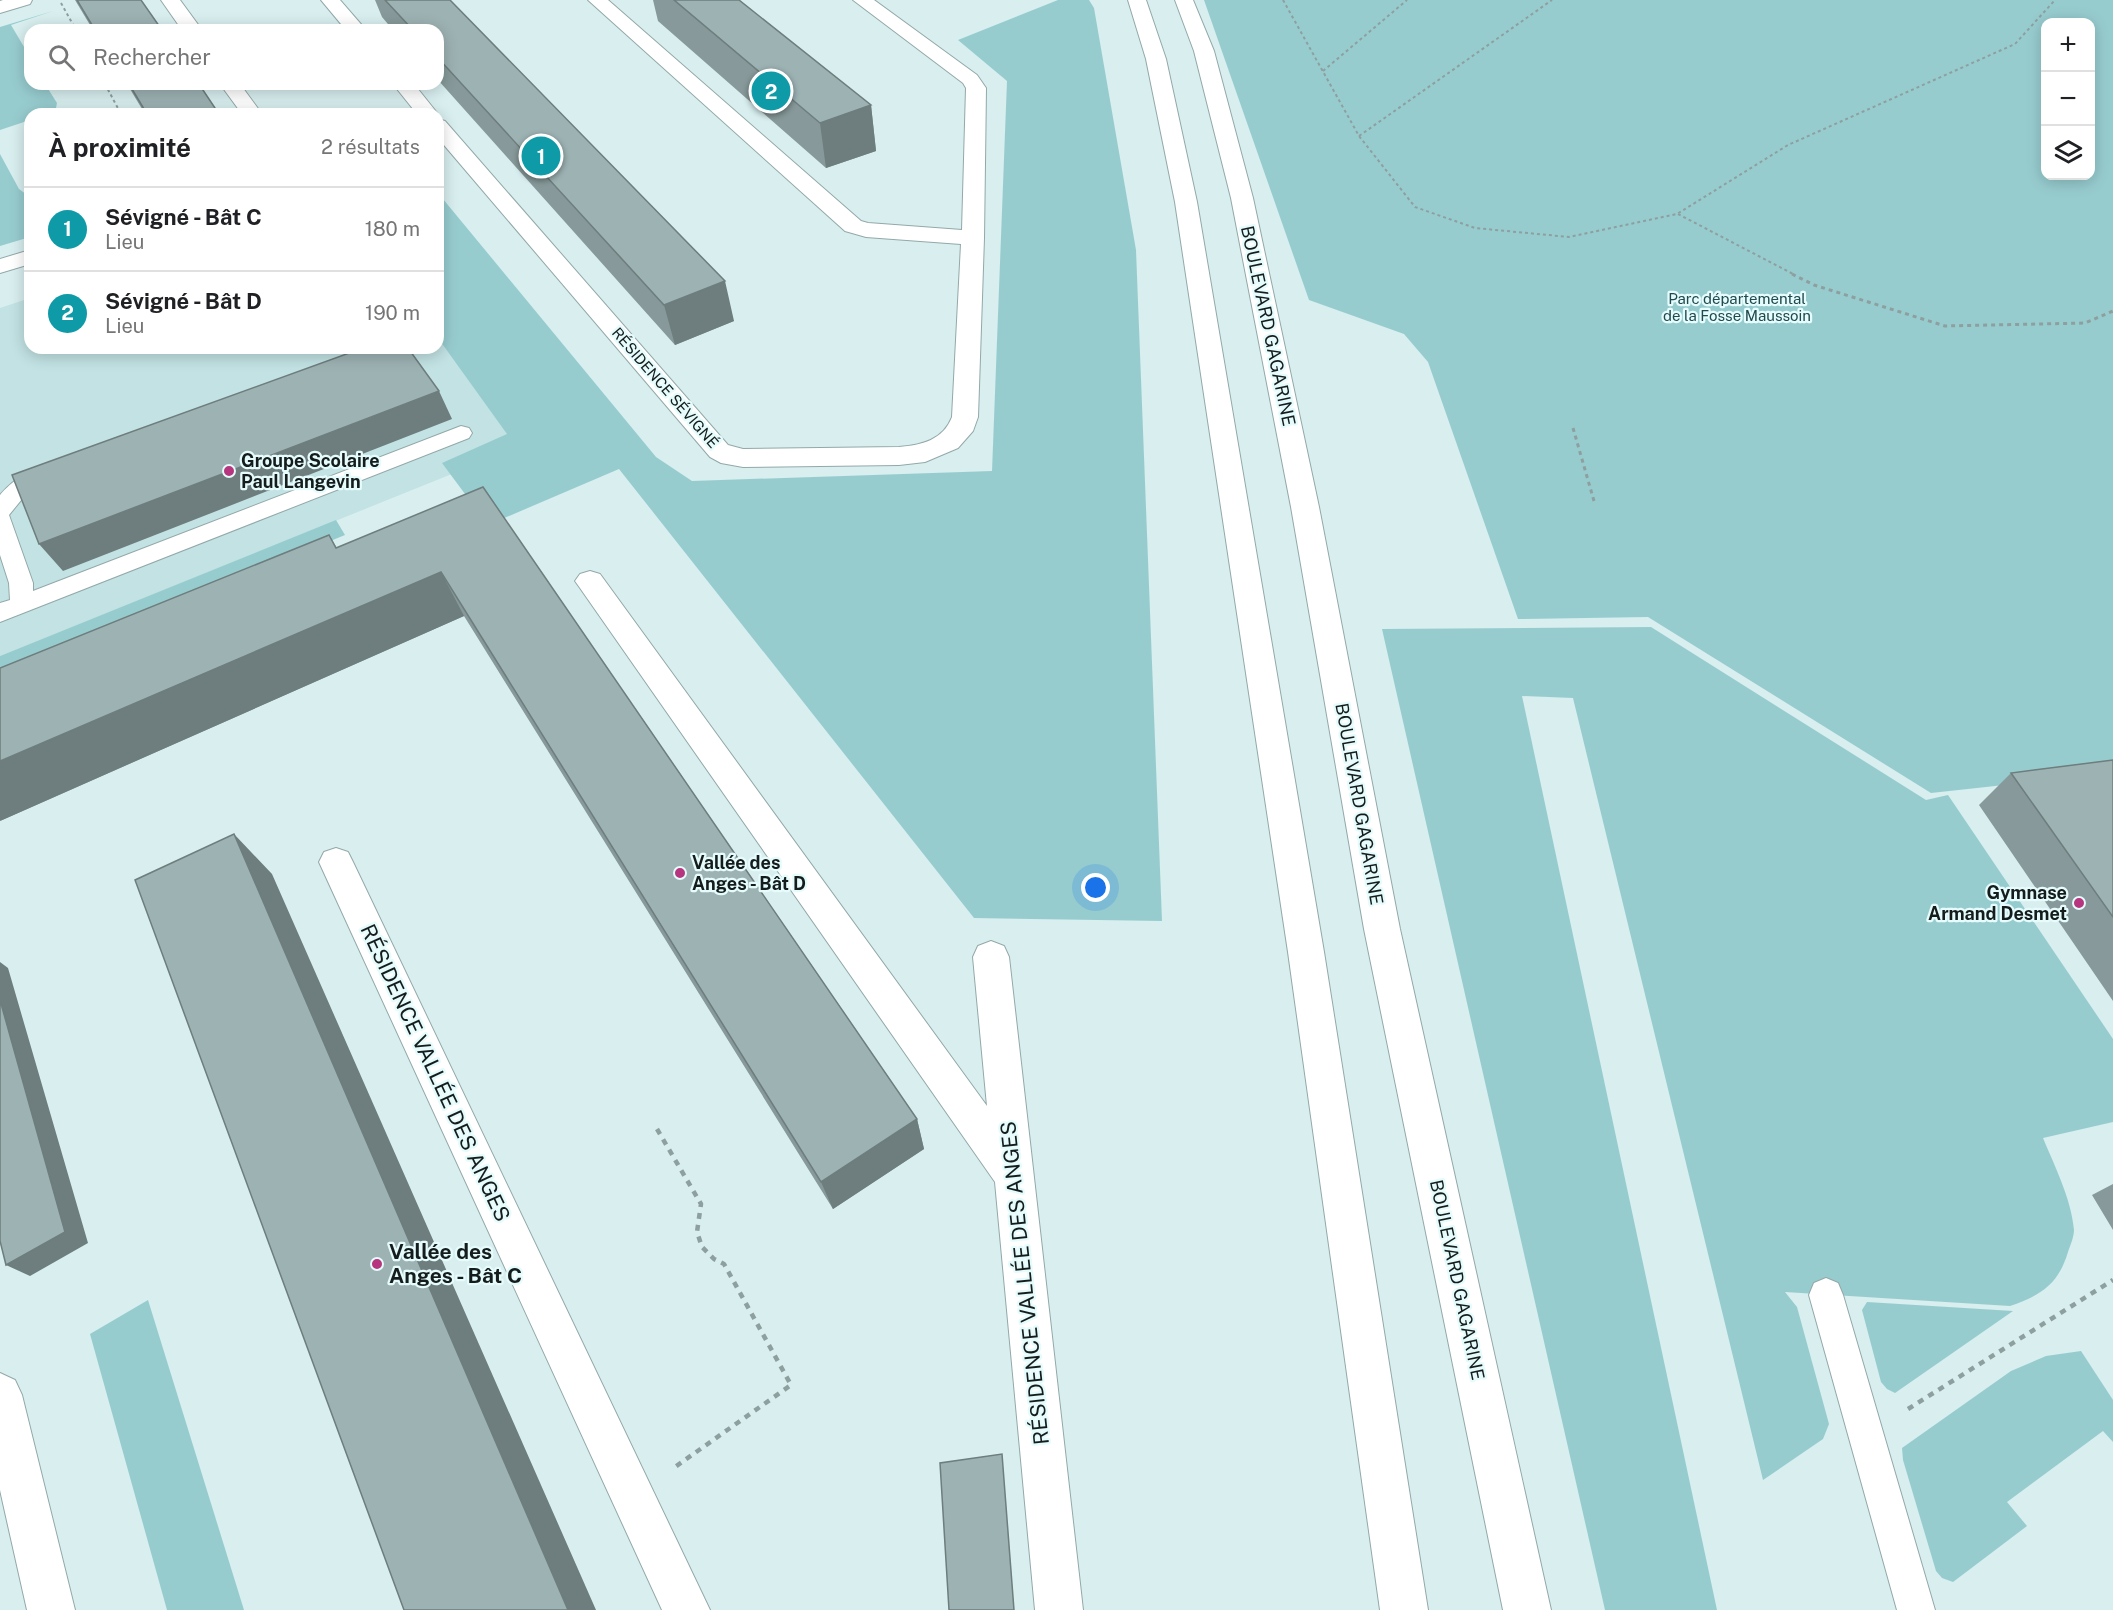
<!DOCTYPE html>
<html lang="fr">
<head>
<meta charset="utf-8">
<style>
	body { margin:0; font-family:"Public Sans",sans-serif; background:#f2f2f2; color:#202124 }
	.controls { position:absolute; right:18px; top:18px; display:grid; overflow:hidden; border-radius:12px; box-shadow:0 3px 15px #0003 }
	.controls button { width:54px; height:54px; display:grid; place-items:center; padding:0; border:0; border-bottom:2px solid #e0e0e0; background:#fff; color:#202124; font:30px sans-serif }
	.you { position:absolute; left:1096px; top:888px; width:21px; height:21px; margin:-15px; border:4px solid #fff; border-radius:50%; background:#1a73e8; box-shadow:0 0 0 9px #1a73e833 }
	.badge { display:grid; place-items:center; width:39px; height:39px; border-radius:50%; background:#db2777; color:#fff; font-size:20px; font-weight:700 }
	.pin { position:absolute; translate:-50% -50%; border:3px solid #fff; box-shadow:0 2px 6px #0006 }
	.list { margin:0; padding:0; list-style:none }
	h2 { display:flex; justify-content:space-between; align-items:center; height:78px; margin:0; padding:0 24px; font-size:26px }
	h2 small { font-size:20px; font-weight:400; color:#757577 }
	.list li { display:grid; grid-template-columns:39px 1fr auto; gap:18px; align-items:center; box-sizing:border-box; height:84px; padding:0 24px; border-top:2px solid #e0e0e0 }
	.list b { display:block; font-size:22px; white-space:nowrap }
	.list p { margin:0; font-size:20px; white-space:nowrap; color:#757577 }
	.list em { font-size:20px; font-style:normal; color:#757577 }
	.icon { flex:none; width:33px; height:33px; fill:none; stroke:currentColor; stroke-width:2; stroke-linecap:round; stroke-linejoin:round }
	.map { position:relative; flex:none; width:2113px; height:1610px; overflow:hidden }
	.search { position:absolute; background:#fff; box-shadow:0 3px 15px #0003; left:24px; top:24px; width:420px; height:66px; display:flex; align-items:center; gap:15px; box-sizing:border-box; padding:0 21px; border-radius:18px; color:#757577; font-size:22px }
	.panel { position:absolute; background:#fff; box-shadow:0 3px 15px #0003; left:24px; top:108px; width:420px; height:246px; border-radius:18px }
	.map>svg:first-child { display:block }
	.built { fill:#c2e2e3 }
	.green { fill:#97cccf; fill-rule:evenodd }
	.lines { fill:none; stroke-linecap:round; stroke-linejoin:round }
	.lane-casing { stroke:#93a8a9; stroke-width:2 }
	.street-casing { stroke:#93a8a9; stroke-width:2 }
	.secondary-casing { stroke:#93a8a9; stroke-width:2 }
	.path-far2 { stroke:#8e9f9f; stroke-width:2; stroke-dasharray:3 3; stroke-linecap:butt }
	.path-far1 { stroke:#8e9f9f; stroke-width:3; stroke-dasharray:4 4; stroke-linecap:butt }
	.path { stroke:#8e9f9f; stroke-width:4.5; stroke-dasharray:6 6; stroke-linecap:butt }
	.lane { fill:#fff; fill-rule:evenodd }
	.street { fill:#fff; fill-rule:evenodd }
	.secondary { fill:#fff; fill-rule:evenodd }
	.wall { fill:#87999a }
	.shaded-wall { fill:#6e7d7d }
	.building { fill:#9db2b3; stroke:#6e7d7d; stroke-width:1.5 }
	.poi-dot { fill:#b6357e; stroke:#e5fbfc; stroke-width:2 }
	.labels { text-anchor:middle; stroke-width:4.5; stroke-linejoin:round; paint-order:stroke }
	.far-park-label { font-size:15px; fill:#204a4d; stroke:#e5fbfc }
	.far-street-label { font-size:15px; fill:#141c1c; stroke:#e5fbfc }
	.street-label { font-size:18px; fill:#141c1c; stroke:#e5fbfc }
	.poi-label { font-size:18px; font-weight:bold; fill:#141c1c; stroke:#e5fbfc; text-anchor:start }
	.near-street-label { font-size:21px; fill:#141c1c; stroke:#e5fbfc }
	.near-poi-label { font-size:21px; font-weight:bold; fill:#141c1c; stroke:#e5fbfc; text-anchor:start }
</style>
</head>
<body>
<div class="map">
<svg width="2113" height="1610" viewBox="0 0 2113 1610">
	<rect width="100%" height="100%" fill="#d8eeef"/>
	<path class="built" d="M438,243L581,422L0,656V308L30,298V348H438Z"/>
	<path class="green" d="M1058,0H1089L1094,8L1136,250L1162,921L974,918L619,469L488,525L442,463L507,434L438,338V193L656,457L692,481L992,471L1007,81L958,40Z
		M1204,0H2113V773L1931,793L1648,617L1518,619L1428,362L1404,334L1309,300ZM2046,22H2090V176H2046Z
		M53,11L11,25L30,57V84H45L57,103L56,108L46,114H30V120L0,130V27Z
		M0,154L19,189L30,197V237L0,246Z
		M336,520L345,535L0,676V656Z
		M1651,627L1926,800L1948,795L2113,1039V1122L2043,1138C2055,1167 2071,1198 2074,1230C2074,1237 2070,1246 2068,1252C2058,1285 2041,1295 2010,1306L1785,1292L1797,1307L1829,1424L1823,1439L1763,1480L1573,698L1522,696L1717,1610H1605L1382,629Z
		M148,1300L244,1610H167L90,1334Z
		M1867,1302L2013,1311L1895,1393L1887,1389L1881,1382L1862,1310Z
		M2081,1351L2113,1400V1442L2103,1431L2007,1502L2027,1526L1953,1582L1942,1578L1936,1571L1903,1460L1902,1448L2011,1371L2046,1356Z"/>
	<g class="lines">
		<defs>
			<path id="lane" d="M461,426L469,428L472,433L469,438L0,622V603L10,600L9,583L0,555V495C13,480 35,463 57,469L60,474L57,479L31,488L9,515L33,583V591Z
				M1826,1278L1838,1283L1843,1295L1935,1610H1897L1809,1295L1814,1283Z"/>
			<path id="street" d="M3,0H32L30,4L0,13V1Z
				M161,0H180L202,30H182Z
				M321,0H340L366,30H346Z
				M588,0H608L861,221L868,223L962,230L966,88L963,83L853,0H874L977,75L986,88L984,238L978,417L973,431L958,448L925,462L899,465L743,467L721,463L710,457L438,138V119L445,121L728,445L743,449L899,447C922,445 943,440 952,417L961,244L866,237L845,231Z
				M220,84H240L262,114H242Z
				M393,84H414L438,114H417Z
				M30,250V264L0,273V259Z
				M590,571L600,574L987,1106L973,957L978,946L991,941L1004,946L1009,957L1083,1610H1035L995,1182L580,588L575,581L580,574Z
				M336,848L348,852L353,862L710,1610H662L319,862L324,852Z
				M0,1373L15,1380L22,1395L75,1610H27L0,1490Z"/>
			<path id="secondary" d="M1128,0H1146L1166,59L1197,202L1324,952L1428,1610H1380L1288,952L1175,202L1146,59Z
				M1175,0H1193L1214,51L1253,198L1319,507L1400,929L1551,1610H1503L1364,929L1291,507L1231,198L1194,51Z"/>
		</defs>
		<use href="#lane" class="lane-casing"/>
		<use href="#street" class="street-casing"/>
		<use href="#secondary" class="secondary-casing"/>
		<path class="path-far2" d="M1283,0L1359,136L1415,207L1475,228L1569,237L1677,214L1788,145L2015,44L2055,0
			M61,3L76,30
			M1323,71L1407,0
			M105,84L121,114
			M1359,136L1552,0
			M1678,214L1795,275"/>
		<path class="path-far1" d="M1792,274L1814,285L1945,326L2085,323L2113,311
			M1573,428L1594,501"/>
		<path class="path" d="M657,1129L701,1204L697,1232L702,1247L714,1259L724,1264L791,1385L675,1467
			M1908,1409L2113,1280"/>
		<use href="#lane" class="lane"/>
		<use href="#street" class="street"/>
		<use href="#secondary" class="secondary"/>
	</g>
	<path class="wall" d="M75,0H141L162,30H93Z
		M375,0H450L734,321L675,345L438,80V30H393L382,17Z
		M653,0H739L871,105L876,151L826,168L658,21Z
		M127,84H199L219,114H145Z
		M483,487L917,1119L924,1149L833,1209L464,616L0,821L329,535L337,548Z
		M2113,760V1001L1979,805L2011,773Z
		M2113,1184V1230L2092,1195Z"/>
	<path class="shaded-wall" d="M871,105L876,151L826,168L820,123Z
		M725,281L734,321L675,345L664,305Z
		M439,391L452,419L63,571L39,544Z
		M441,572L464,616L0,821V761Z
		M234,834L272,874L596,1610H568Z
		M0,962L8,968L88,1243L30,1276L6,1265L0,1000Z
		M917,1119L924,1149L833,1209L821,1182Z"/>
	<path class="building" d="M77,0H141L162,30H95Z
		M385,0H450L725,281L664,305L438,58V30H413Z
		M674,0H739L871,105L820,123Z
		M129,84H199L219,114H147Z
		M363,348H408L439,391L39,544L12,475Z
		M483,487L917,1119L821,1182L441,572L0,761V668L329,535L336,548Z
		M2113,760V917L2011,773Z
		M234,834L568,1610H404L135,880Z
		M0,1000L65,1232L6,1265L0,1241Z
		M1002,1454L1014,1610H949L940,1463Z"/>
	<g class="poi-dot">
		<circle cx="229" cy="471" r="6"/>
		<circle cx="680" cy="873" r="6"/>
		<circle cx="2079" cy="903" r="6"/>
		<circle cx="377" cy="1264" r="6"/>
	</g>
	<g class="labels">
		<g class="far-park-label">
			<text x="1737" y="304">Parc départemental<tspan x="1737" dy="17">de la Fosse Maussoin</tspan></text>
		</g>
		<g class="far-street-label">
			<text transform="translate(665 388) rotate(49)" y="5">RÉSIDENCE SÉVIGNÉ</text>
		</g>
		<g class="street-label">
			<text transform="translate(1268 326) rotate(78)" y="6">BOULEVARD GAGARINE</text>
			<text transform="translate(1359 804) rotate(80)" y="6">BOULEVARD GAGARINE</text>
			<text transform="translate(1457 1280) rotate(78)" y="6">BOULEVARD GAGARINE</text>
		</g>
		<g class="poi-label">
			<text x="241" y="467">Groupe Scolaire<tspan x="241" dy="21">Paul Langevin</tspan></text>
			<text x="692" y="869">Vallée des<tspan x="692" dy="21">Anges - Bât D</tspan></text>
			<text x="2067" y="899" text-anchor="end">Gymnase<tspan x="2067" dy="21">Armand Desmet</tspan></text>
		</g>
		<g class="near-street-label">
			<text transform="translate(435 1073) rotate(65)" y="7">RÉSIDENCE VALLÉE DES ANGES</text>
			<text transform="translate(1025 1283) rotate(-96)" y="7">RÉSIDENCE VALLÉE DES ANGES</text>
		</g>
		<g class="near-poi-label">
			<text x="389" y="1259">Vallée des<tspan x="389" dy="24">Anges - Bât C</tspan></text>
		</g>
	</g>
</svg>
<div class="controls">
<button>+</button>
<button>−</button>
<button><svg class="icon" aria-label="layers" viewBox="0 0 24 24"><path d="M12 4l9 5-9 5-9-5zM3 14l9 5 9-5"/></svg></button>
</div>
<div class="you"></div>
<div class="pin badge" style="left:541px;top:156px;background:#0f9aa8">1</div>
<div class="pin badge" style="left:771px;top:91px;background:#0f9aa8">2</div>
<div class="search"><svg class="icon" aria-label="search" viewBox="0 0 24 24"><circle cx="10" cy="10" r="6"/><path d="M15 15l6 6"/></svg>Rechercher</div>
<section class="panel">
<h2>À proximité<small>2 résultats</small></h2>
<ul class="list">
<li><span class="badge" style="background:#0f9aa8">1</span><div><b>Sévigné - Bât C</b><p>Lieu</p></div><em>180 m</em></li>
<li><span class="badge" style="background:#0f9aa8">2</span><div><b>Sévigné - Bât D</b><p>Lieu</p></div><em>190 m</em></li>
</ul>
</section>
</div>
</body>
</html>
